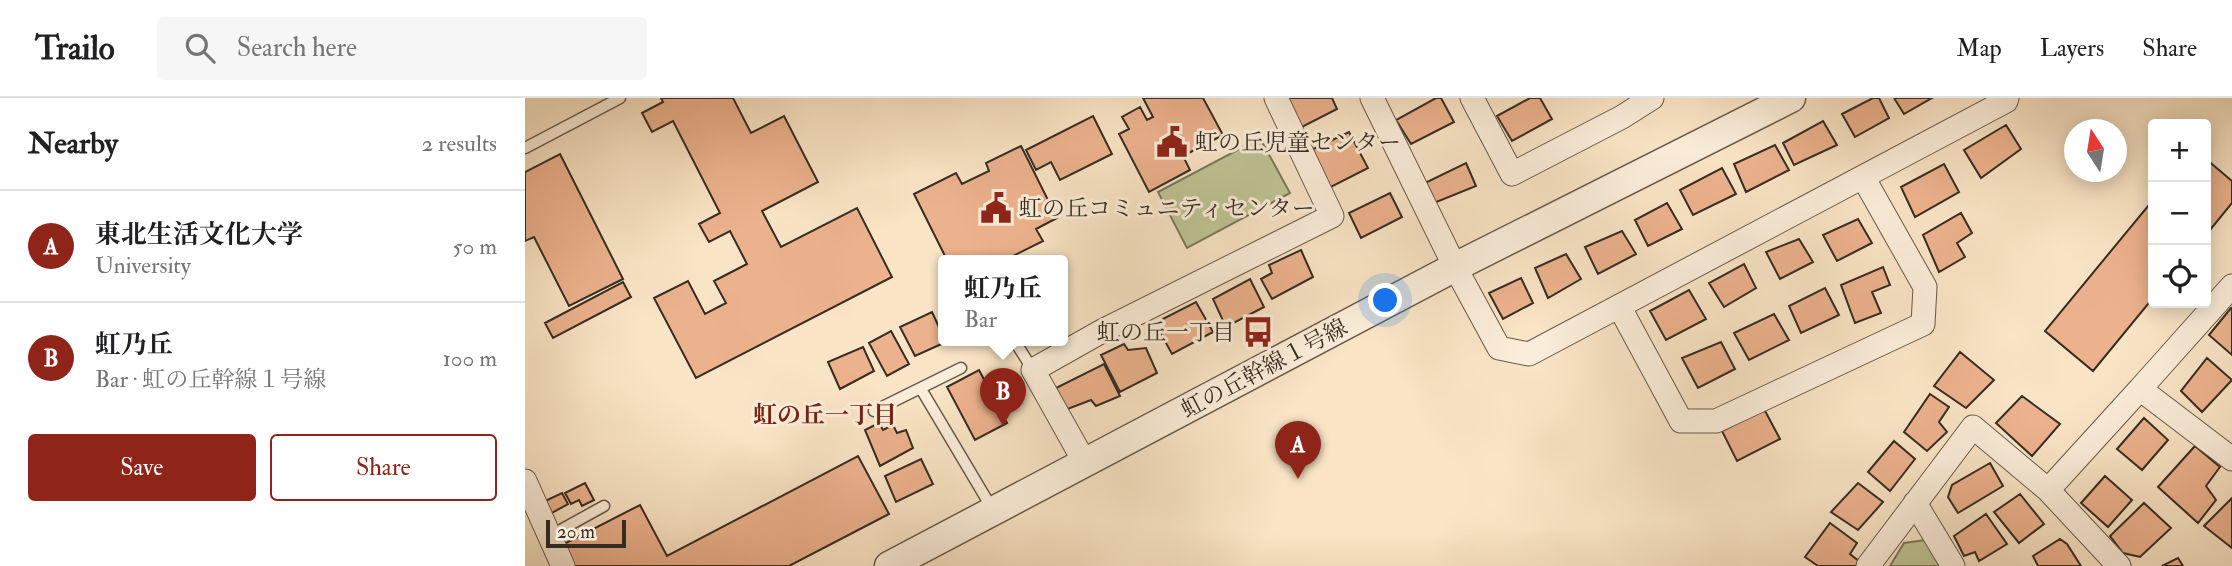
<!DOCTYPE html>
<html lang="en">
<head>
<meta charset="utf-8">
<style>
	body { margin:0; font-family:"IM FELL Double Pica","Noto Serif JP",serif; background:#f6f6f6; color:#202124 }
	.controls { position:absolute; right:21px; top:21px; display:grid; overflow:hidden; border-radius:7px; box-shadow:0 4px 18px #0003 }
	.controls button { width:63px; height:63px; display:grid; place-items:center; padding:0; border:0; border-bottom:2px solid #e0e0e0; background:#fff; color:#202124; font:35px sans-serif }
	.compass { position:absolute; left:1539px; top:21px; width:63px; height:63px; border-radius:50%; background:#fff; box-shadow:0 4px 18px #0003; rotate:348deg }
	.scale { position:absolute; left:21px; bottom:18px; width:80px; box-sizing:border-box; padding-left:7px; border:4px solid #362c22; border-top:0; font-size:19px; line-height:24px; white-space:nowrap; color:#362c22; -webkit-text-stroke:5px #fbedd9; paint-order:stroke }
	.you { position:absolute; left:861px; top:203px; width:24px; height:24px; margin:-18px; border:5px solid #fff; border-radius:50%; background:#1a73e8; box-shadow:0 0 0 10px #1a73e833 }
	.badge { display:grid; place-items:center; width:46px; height:46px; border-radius:50%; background:#8f2418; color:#fff; font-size:23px; font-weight:700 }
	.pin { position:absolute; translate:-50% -58px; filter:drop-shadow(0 2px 4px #0008) }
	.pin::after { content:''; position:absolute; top:37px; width:24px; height:21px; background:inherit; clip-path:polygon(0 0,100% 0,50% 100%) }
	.popup { position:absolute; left:413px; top:157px; width:130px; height:91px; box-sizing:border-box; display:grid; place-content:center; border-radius:7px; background:#fff; filter:drop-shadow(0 2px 5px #0005); font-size:23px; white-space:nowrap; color:#757577 }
	.popup b { font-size:26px; color:#202124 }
	.popup::after { content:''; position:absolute; left:50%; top:100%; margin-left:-14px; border:14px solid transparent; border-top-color:#fff }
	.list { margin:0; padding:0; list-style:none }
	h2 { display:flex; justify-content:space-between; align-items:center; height:91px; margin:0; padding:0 28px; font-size:30px }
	h2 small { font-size:23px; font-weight:400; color:#757577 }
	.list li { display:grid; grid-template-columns:46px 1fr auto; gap:21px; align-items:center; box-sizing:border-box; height:112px; padding:0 28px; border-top:2px solid #e0e0e0 }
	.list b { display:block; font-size:26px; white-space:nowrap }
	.list p { margin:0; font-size:23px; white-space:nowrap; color:#757577 }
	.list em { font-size:23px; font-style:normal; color:#757577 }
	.actions { display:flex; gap:14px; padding:21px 28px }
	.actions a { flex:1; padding:16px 0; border:2px solid #8f2418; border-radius:7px; text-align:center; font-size:24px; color:#8f2418 }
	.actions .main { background:#8f2418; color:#fff }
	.icon { flex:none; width:38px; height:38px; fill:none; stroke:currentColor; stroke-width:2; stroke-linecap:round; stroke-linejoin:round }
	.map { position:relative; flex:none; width:1707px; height:468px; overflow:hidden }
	header { display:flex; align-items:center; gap:42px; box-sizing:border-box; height:98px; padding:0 35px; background:#fff; border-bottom:2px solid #e0e0e0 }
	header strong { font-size:33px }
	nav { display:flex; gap:38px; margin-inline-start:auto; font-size:24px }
	.search { width:490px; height:63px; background:#f6f6f6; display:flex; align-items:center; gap:18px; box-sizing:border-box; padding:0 24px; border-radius:7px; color:#757577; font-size:26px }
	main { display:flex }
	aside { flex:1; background:#fff }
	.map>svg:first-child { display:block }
	.green { fill:#bec495; stroke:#7a785c; stroke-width:2 }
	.building { fill:#ecb28d; stroke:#362c22; stroke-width:2 }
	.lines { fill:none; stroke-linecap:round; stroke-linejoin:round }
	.service-casing { stroke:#675a4b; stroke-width:13 }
	.minor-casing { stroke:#675a4b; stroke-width:25 }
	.tertiary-casing { stroke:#675a4b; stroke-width:31 }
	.service { stroke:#fbedd9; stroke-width:10 }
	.minor { stroke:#fbedd9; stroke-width:23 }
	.tertiary { stroke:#fbedd9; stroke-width:28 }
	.labels { text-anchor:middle; stroke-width:6; stroke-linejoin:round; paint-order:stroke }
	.poi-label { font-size:23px; fill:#362c22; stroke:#fbedd9; text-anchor:start }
	.street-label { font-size:23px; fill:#362c22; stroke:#fbedd9 }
	.neighbourhood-label { font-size:24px; font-weight:bold; fill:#7a1f14; stroke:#fbedd9 }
</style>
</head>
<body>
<header>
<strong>Trailo</strong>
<div class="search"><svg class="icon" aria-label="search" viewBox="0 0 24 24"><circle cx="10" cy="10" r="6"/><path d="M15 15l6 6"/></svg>Search here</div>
<nav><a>Map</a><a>Layers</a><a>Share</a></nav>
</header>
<main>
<aside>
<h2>Nearby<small>2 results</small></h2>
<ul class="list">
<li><span class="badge">A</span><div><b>東北生活文化大学</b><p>University</p></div><em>50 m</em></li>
<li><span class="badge">B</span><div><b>虹乃丘</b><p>Bar · 虹の丘幹線１号線</p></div><em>100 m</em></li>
</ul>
<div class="actions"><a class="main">Save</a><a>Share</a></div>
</aside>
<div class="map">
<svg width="1707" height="468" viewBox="0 0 1707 468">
	<rect width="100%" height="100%" fill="#f9e4c5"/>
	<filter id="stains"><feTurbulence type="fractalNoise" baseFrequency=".00286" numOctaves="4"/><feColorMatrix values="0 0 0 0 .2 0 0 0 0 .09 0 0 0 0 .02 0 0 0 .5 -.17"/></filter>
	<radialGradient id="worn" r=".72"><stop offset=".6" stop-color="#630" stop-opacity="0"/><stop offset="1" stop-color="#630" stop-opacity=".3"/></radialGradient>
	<path class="green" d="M735,40L765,95L662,150L633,94Z
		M1400,442L1415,468H1365L1379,445Z"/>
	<path class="building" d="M136,0H208L226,35L259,18L293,84L237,113L256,149L332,110L367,179L171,280L129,200L163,183L180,216L201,205L189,183L222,166L205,133L184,144L174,126L195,115L148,23L127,34L117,15L138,4Z
		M618,0H678L698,37L658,58L665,72L624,94L594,36L604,31L597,19L615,9L622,22L628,19Z
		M758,0H807L812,11L775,30Z
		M911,0H916L929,24L886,46L871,22Z
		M1005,0H1015L1027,21L987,43L972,18Z
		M1348,0H1354L1364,20L1330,39L1317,16Z
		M1369,0H1407L1379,16Z
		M568,18L587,56L535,82L526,64L511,72L501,52Z
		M1298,23L1312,47L1269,67L1258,45Z
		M1481,27L1496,51L1456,80L1439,52Z
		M824,34L843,70L800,92L782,54Z
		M1250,47L1264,72L1221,94L1209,66Z
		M496,48L532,120L511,131L518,143L480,162H422L389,96L431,75L437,86L464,73L461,65Z
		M35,56L98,181L44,208L9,139L0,143V74Z
		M1681,61L1707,83V105L1681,137Z
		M941,65L951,88L909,105L900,85Z
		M1419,66L1434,94L1390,119L1376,89Z
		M1197,70L1211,96L1168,117L1155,92Z
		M865,95L877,119L836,140L824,115Z
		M1628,102V200L1568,273L1520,233Z
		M1142,105L1157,131L1123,148L1110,122Z
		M1436,115L1447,135L1432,145L1440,159L1414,174L1398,137Z
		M1333,121L1347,145L1312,163L1298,137Z
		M1097,133L1111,156L1073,176L1060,149Z
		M1274,141L1288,164L1255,181L1241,154Z
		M776,152L788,179L747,201L736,181L747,175L744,167Z
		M1041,156L1056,181L1023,200L1010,170Z
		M1219,166L1231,190L1199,209L1184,185Z
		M1358,169L1365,187L1347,194L1356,215L1330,225L1316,187Z
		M996,180L1008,205L978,221L964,195Z
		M725,181L739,209L701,229L688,201Z
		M98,184L106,199L28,240L20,225Z
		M1300,190L1314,217L1276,235L1264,208Z
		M1164,192L1181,221L1141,242L1125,213Z
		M671,204L688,234L647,256L630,225Z
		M1706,210L1707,211V257L1684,237Z
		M407,214L421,244L390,258L375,229Z
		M1249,216L1264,242L1224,262L1209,235Z
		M366,233L384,266L362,278L344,245Z
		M1196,244L1210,271L1173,290L1157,260Z
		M599,246L603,252L621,250L632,275L595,294L576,257Z
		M338,249L349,273L315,291L303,264Z
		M1435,254L1469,282L1441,310L1409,288Z
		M1682,260L1707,282L1677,314L1656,293Z
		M579,266L595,298L571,308L566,302L540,312L531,290Z
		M454,272L482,325L450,342L422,289Z
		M1405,296L1424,309L1414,324L1422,334L1402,353L1379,334Z
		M1497,298L1535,326L1507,358L1471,325Z
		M1239,311L1255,341L1212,363L1197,333Z
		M1619,320L1643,342L1617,372L1592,351Z
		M354,325L358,332L368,327L372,335L381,332L388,350L355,368L340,332Z
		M1369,343L1390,361L1365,393L1343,374Z
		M1670,348L1695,369L1681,388L1691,402L1673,425L1633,389Z
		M333,358L364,416L264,468H48L37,447L115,407L142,458Z
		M396,361L408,386L371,404L360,378Z
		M1465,365L1478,388L1433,415L1423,399L1427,387Z
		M1580,378L1607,402L1583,429L1556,405Z
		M60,385L69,402L57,408L54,402L46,406L40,395Z
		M1333,385L1358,404L1333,432L1306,414Z
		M37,395L43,406L25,416L18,404Z
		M1495,396L1519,426L1494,445L1469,414Z
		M1707,400V450L1679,428Z
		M1619,405L1646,430L1615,459L1598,455L1585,438Z
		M1461,416L1482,446L1454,463L1450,454L1439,458L1429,438Z
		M1305,425L1332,445L1325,456L1335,464L1332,468H1293L1280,459Z
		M1535,441L1542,446L1556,468H1513L1508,458Z
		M1653,460L1658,468H1637Z"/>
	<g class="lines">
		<defs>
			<path id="service" d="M0,50L95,0
				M489,242L508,272
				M396,291L468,412
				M349,313L436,270
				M23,439L79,408"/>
			<path id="minor" d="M847,0L930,169L974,250L1004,256L1481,3L1482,0
				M947,0L987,76L1097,19L1127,0
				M1094,208L1156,323H1191L1398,226L1400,189L1338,79
				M1615,291L1707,188
				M560,365L508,272L579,232L807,118L751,0
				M0,383L38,468
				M1523,392L1594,468
				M1390,405L1428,468
				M1343,468L1448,329L1523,392L1615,291L1707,361"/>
			<path id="tertiary" d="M364,468L930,169L1266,0"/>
		</defs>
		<use href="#service" class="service-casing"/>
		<use href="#minor" class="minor-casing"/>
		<use href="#tertiary" class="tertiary-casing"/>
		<use href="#service" class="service"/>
		<use href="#minor" class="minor"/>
		<use href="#tertiary" class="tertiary"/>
	</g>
	<defs>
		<symbol id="civic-bare" viewBox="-9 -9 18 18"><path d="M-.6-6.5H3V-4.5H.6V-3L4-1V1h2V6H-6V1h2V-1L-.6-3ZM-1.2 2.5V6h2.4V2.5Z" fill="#8f2418" stroke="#fbedd9" stroke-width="2.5" paint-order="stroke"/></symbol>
		<symbol id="bus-bare" viewBox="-9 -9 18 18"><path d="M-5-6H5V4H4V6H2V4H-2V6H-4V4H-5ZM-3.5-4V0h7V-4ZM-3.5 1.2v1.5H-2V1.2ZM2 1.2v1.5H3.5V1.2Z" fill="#8f2418" stroke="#fbedd9" stroke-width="2.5" paint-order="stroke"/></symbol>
	</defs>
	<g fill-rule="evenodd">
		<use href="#civic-bare" x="625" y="22" width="44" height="44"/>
		<use href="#civic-bare" x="449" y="88" width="44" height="44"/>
		<use href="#bus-bare" x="711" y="212" width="44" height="44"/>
	</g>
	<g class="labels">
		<g class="poi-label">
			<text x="670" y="52">虹の丘児童センター</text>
			<text x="494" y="118">虹の丘コミュニティセンター</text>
			<text x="710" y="242" text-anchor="end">虹の丘一丁目</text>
		</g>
		<g class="street-label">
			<text transform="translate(739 270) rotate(-28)" y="8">虹の丘幹線１号線</text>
		</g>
		<g class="neighbourhood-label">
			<text x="300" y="325">虹の丘一丁目</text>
		</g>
	</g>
	<rect width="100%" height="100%" filter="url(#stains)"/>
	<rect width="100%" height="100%" fill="url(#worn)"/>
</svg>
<div class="controls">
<button>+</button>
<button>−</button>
<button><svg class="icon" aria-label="locate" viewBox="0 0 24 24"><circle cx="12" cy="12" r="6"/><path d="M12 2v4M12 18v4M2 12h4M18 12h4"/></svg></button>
</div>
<svg class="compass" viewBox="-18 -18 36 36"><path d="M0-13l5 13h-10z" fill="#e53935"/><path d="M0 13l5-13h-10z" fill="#757577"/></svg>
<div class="scale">20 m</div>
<div class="you"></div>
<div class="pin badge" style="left:773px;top:381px">A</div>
<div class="pin badge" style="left:478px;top:328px">B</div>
<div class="popup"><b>虹乃丘</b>Bar</div>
</div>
</main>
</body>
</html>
